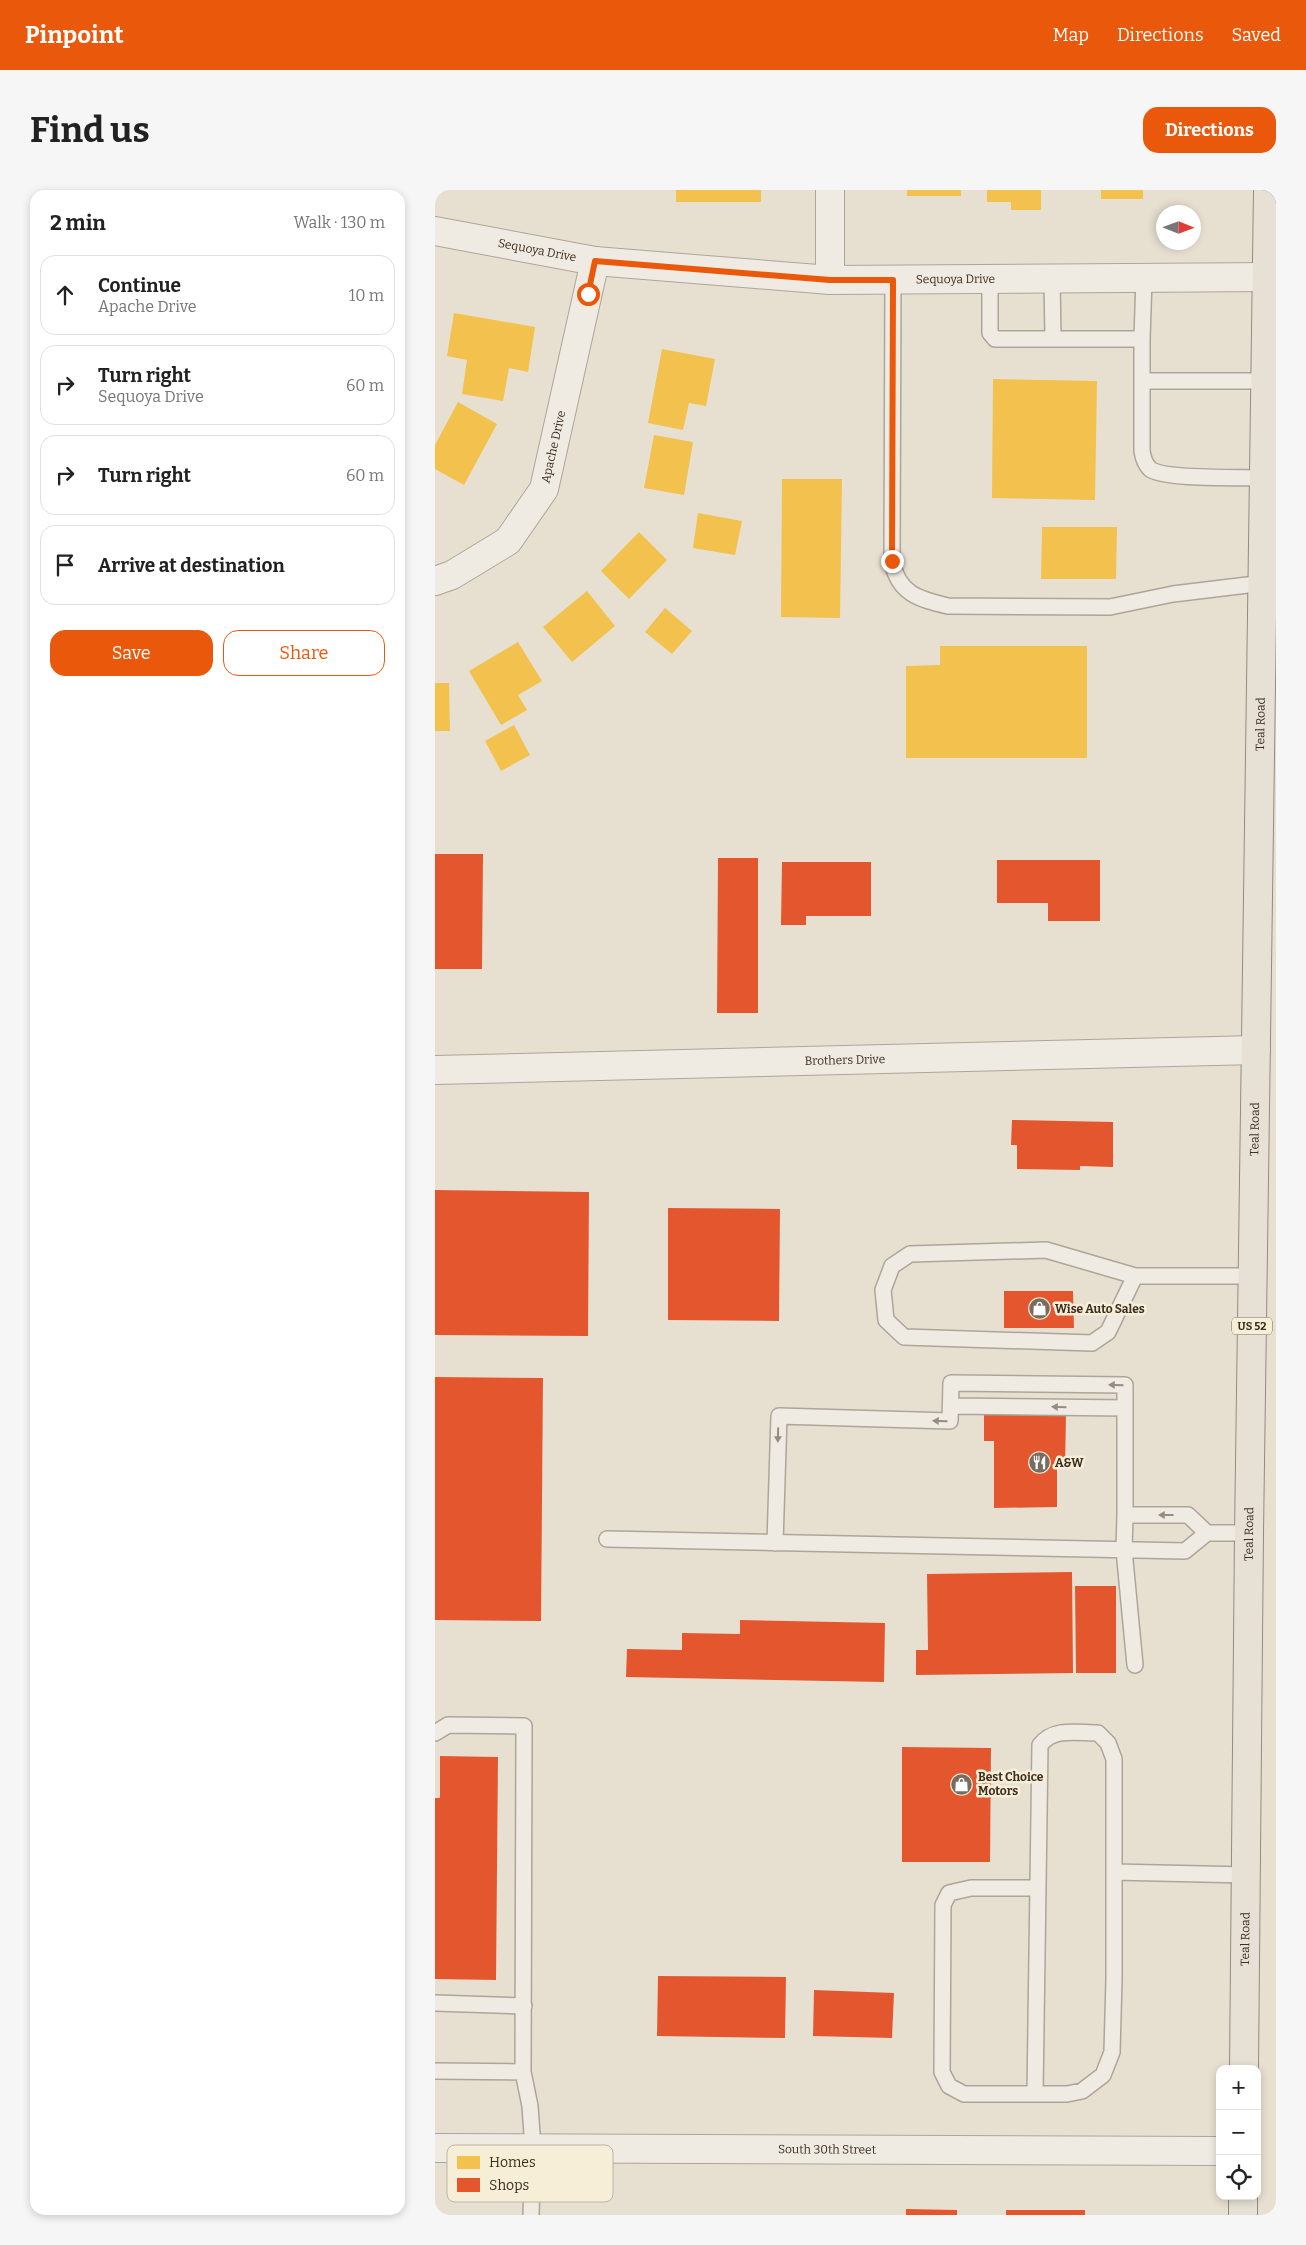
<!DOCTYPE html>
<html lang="en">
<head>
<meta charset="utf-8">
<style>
	body { margin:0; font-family:Bitter,serif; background:#f6f6f6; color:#222 }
	.controls { position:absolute; right:15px; bottom:15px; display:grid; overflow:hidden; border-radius:10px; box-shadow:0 2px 8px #0003 }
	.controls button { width:45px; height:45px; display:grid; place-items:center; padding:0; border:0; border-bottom:1px solid #e0e0e0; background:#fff; color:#222; font:25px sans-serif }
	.compass { position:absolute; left:721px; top:15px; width:45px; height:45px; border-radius:50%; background:#fff; box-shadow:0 2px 8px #0003; rotate:91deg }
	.stop { position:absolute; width:15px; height:15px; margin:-11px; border:4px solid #ea580c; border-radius:50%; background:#fff }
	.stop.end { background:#ea580c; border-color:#fff; box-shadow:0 1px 5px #0008 }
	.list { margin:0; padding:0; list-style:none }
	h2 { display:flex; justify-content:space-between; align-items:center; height:65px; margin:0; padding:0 20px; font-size:21px }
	h2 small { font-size:16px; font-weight:400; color:#767676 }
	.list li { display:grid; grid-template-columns:32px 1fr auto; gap:15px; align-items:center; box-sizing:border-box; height:80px; margin:0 10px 10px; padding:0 10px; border:1px solid #e0e0e0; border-radius:15px }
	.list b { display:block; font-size:19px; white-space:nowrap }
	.list p { margin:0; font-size:16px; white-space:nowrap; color:#767676 }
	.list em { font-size:16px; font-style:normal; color:#767676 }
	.actions { display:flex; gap:10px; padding:15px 20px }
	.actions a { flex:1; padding:11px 0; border:1px solid #ea580c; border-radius:15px; text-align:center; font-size:18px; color:#ea580c }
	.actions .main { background:#ea580c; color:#fff }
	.icon { flex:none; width:28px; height:28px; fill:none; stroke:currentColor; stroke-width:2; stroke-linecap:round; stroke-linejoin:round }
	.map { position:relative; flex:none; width:841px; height:2025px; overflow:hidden; border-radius:15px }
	header { display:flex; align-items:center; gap:30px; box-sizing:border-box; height:70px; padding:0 25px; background:#ea580c; color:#fff }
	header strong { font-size:24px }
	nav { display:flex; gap:28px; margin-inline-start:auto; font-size:18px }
	.intro { display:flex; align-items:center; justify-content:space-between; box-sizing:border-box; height:120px; padding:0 30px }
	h1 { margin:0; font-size:35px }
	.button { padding:12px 22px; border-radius:15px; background:#ea580c; color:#fff; font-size:18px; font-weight:700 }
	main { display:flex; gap:30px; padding:0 30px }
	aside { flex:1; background:#fff; border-radius:15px; box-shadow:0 2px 8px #0003 }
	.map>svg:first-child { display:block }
	.homes { fill:#f2c14e }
	.shops { fill:#e4572e }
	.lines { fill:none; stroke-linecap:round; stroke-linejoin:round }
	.service-casing { stroke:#ada599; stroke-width:18 }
	.minor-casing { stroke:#ada599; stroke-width:30 }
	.primary-casing { stroke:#928b80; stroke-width:30 }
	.service { stroke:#efebe3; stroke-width:15 }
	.minor { stroke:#efebe3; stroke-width:28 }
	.primary { stroke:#e6e1d4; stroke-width:28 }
	.oneway { fill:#968c82 }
	.route { stroke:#ea580c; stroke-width:6 }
	.labels { text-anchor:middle; stroke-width:5; stroke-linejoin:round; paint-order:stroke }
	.shield { fill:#f7eed8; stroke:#756857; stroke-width:1 }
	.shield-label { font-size:11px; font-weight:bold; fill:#3d2e20 }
	.street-label { font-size:12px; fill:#3d2e20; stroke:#f7eed8 }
	.poi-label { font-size:12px; font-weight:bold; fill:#3d2e20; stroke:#f7eed8; text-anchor:start }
	.key { fill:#f7eed8; stroke:#bfb4a1; stroke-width:1 }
	.key-label { font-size:14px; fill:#3d2e20 }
</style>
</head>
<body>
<header>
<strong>Pinpoint</strong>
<nav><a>Map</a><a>Directions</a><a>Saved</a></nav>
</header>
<div class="intro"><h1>Find us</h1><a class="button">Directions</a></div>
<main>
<aside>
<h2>2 min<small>Walk · 130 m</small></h2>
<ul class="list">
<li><svg class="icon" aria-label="ahead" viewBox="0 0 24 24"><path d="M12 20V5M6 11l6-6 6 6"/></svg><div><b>Continue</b><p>Apache Drive</p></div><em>10 m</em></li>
<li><svg class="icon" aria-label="right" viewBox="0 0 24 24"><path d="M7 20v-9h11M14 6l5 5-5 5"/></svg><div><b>Turn right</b><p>Sequoya Drive</p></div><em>60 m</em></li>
<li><svg class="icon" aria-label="right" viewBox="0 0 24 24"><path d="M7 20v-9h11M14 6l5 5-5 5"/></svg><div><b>Turn right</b></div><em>60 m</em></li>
<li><svg class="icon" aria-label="arrive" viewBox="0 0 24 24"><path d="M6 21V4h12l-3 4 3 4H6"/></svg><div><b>Arrive at destination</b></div></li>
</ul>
<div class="actions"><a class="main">Save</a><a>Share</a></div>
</aside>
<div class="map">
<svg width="841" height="2025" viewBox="0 0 841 2025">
	<rect width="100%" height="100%" fill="#e7e0d1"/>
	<path class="homes" d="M241,0H326V12H241Z
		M472,0H526V6H472Z
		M552,0H606V20H576V12H552Z
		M666,0H708V9H666Z
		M19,123L100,137L93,182L74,178L68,211L27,204L32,170L12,166Z
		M227,159L280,169L271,216L254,213L248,240L213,233Z
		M558,189L662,191L660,310L557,308Z
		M23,212L62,234L29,295L0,279V255Z
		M219,245L258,252L249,305L209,298Z
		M347,289H407L405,428L346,427Z
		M263,323L307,331L300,365L258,358Z
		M607,337H682L681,389H606Z
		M204,342L232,370L194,409L166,381Z
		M152,401L180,436L137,472L108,437Z
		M230,418L257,441L237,464L210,442Z
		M83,452L107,491L83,505L92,520L66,535L34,481Z
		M505,456H652V568H471V476L505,475Z
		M0,493H14L15,541H0Z
		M79,535L95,565L66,581L50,551Z"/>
	<path class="shops" d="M0,664H48L47,779H0Z
		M283,668H323V823H282Z
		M562,670H665V731H613V713H562Z
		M347,672H436V726H371V735H346Z
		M577,930L678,932V977L645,976V980L582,979V955H576Z
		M0,1000L154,1002L153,1146L0,1145Z
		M233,1018L345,1019L344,1131L233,1130Z
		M569,1101H638L639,1138H569Z
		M0,1187L108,1188L106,1431L0,1430Z
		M549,1225H631L630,1278L622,1277V1317L559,1318V1251H549Z
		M637,1382L638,1483L481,1485V1460H493L492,1384Z
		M640,1396H681V1483H641Z
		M305,1430L450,1433L449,1492L191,1487L192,1459L247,1460V1443L305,1444Z
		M467,1557L556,1558L555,1672H467Z
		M5,1566L63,1567L61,1790L0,1789V1608H5Z
		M223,1786L351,1787L350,1848L222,1846Z
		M379,1800L459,1803L457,1848L378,1846Z
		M471,2019L522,2020V2025H471Z
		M571,2020H650V2025H571Z"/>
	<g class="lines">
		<defs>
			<path id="service" d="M458,89L457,371C463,404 484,409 513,416L675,417L738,404L829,393
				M555,89V143L560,149H707L709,88
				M617,89L618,149
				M707,149V261C708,268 710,274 715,279C729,290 808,287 830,288
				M707,191H831
				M700,1086L673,1142L657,1153L469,1147L451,1130L448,1100L457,1076L475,1064L611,1060L700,1086H818
				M516,1216L690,1218
				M690,1325L689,1360L700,1475
				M172,1349L750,1361L772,1343H814
				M340,1353L344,1226L515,1231L516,1193L690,1195V1325H753L772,1343
				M0,1543L13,1535L89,1536L88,1882L95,1916L98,1958L96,2025
				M679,1682L812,1685
				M0,1813L89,1816
				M0,1881L88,1882
				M600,1904L605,1555C619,1537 643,1543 663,1543L673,1553L679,1569V1789L677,1862L668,1885L647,1901L632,1904H529L514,1896L507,1882L508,1715L514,1703L536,1698H602"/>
			<g id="minor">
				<path d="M395,0V90"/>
				<path id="s1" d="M0,41L160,71L395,90L841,87"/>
				<path id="s2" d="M0,391L17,385L73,351L109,299L160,71"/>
				<path id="s3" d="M0,880L821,860"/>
				<path id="s4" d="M0,1958L785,1961"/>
			</g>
			<g id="primary">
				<path id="s5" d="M809,1879L814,1343L833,0"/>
				<path d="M808,2025V2006"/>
			</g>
		</defs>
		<use href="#service" class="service-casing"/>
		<use href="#minor" class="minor-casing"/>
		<use href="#primary" class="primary-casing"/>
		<use href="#service" class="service"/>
		<use href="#minor" class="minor"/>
		<use href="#primary" class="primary"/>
	</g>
	<defs><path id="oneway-solid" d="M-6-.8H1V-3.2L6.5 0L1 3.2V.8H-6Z" transform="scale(1.25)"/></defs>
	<g class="oneway">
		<use href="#oneway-solid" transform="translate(681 1195) rotate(-179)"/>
		<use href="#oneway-solid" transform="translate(624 1217) rotate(-179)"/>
		<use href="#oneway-solid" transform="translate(505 1231) rotate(-178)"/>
		<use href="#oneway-solid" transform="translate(343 1245) rotate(91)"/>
		<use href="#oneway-solid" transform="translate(731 1325) rotate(180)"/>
	</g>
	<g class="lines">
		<path class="route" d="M153,104L160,71L395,90H458L457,371"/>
	</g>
	<defs>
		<symbol id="shop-disc" viewBox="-11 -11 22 22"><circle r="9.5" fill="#786c5e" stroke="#f7eed8"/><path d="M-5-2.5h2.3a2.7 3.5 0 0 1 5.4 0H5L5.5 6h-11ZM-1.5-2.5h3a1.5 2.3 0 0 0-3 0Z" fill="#fff"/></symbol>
		<symbol id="restaurant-disc" viewBox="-11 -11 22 22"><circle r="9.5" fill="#786c5e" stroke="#f7eed8"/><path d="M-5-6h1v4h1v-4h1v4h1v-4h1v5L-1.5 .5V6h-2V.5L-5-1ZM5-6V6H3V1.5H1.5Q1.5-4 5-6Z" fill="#fff"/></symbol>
	</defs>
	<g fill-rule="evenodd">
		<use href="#shop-disc" x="592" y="1106" width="25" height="25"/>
		<use href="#restaurant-disc" x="592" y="1260" width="25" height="25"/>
		<use href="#shop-disc" x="514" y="1582" width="25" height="25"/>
	</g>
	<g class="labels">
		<rect class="shield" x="797" y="1127.5" width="40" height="17" rx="4"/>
		<g class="shield-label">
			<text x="817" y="1140">US 52</text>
		</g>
		<g class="street-label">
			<text dy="4" stroke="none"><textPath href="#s1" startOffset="104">Sequoya Drive</textPath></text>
			<text dy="4" stroke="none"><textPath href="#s1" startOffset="524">Sequoya Drive</textPath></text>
			<text dy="4" stroke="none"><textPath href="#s2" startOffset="190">Apache Drive</textPath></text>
			<text dy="4" stroke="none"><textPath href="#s5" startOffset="1345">Teal Road</textPath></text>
			<text dy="4" stroke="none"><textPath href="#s3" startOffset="410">Brothers Drive</textPath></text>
			<text dy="4" stroke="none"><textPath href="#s5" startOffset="940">Teal Road</textPath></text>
			<text dy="4" stroke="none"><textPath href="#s5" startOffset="535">Teal Road</textPath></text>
			<text dy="4" stroke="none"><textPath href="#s5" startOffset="130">Teal Road</textPath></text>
			<text dy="4" stroke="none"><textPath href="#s4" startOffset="392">South 30th Street</textPath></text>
		</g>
		<g class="poi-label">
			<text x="620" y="1123">Wise Auto Sales</text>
			<text x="620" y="1277">A&amp;W</text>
			<text x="543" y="1591">Best Choice<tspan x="543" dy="14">Motors</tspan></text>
		</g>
	</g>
	<rect x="12" y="1955" width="166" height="57" rx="8" class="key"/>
	<rect x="22" y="1966" width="23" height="13" fill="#f2c14e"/>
	<rect x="22" y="1988" width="23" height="14" fill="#e4572e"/>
	<g class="key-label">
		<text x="54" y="1977">Homes</text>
		<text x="54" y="2000">Shops</text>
	</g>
</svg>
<div class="controls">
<button>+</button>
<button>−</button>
<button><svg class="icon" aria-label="locate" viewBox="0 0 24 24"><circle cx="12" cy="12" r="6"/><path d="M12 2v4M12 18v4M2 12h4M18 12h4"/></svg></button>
</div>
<svg class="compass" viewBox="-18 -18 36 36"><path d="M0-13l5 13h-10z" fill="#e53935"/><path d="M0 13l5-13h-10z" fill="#767676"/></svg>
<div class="stop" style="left:153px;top:104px"></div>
<div class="stop end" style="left:457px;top:371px"></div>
</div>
</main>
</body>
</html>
